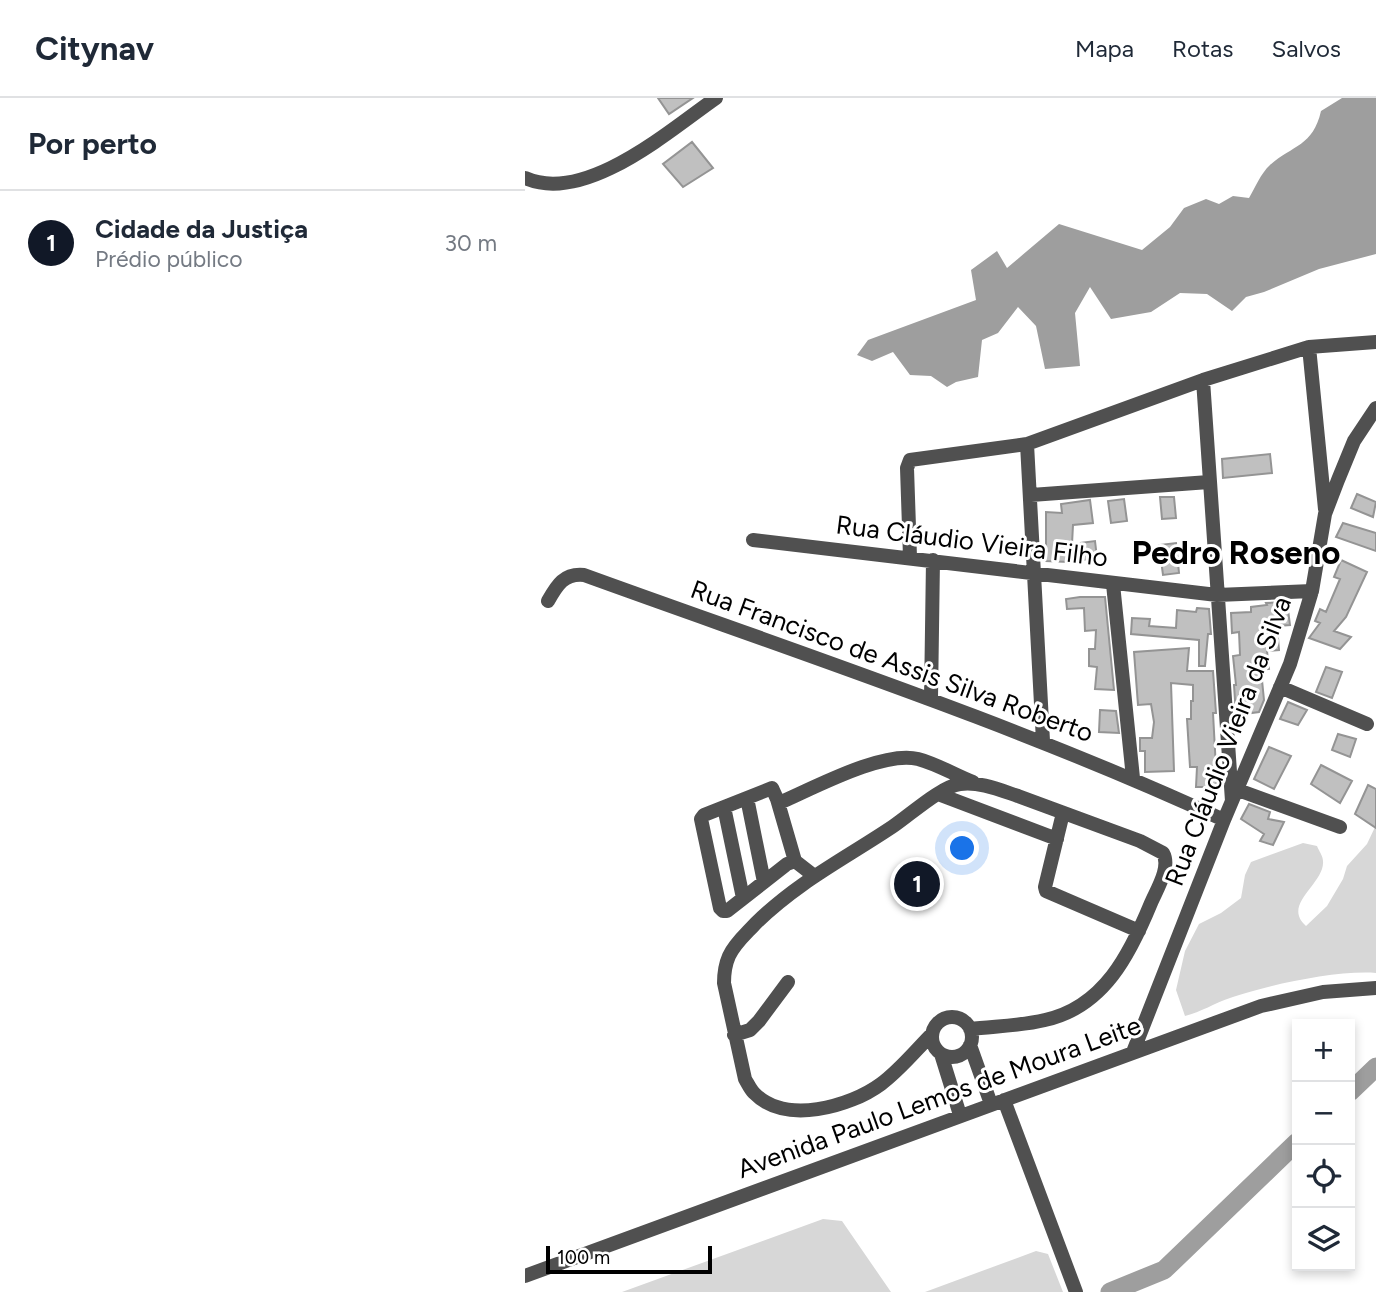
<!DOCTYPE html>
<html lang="pt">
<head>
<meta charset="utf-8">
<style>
	body { margin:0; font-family:Figtree,sans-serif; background:#f2f2f3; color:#1f2937 }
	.controls { position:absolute; right:21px; bottom:21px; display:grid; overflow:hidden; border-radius:0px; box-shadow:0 4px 10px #0003 }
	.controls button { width:63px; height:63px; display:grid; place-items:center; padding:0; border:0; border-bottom:2px solid #e0e1e3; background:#fff; color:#1f2937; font:35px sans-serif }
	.scale { position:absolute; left:21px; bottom:18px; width:166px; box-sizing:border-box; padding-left:7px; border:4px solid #000; border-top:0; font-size:19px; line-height:24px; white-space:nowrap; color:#000; -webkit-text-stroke:5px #fff; paint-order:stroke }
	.you { position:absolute; left:438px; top:751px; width:24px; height:24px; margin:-18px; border:5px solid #fff; border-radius:50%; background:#1a73e8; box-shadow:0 0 0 10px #1a73e833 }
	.badge { display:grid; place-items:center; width:46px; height:46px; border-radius:50%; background:#111827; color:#fff; font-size:23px; font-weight:700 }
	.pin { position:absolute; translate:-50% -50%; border:4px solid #fff; box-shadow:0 2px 7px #0006 }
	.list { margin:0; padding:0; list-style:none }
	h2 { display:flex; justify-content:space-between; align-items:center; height:91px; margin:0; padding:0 28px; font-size:30px }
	h2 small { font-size:23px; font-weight:400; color:#747a83 }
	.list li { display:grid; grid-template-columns:46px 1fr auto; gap:21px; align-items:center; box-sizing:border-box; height:105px; padding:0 28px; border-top:2px solid #e0e1e3 }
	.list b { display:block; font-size:26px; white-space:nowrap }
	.list p { margin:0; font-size:23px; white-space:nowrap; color:#747a83 }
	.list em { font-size:23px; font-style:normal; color:#747a83 }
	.icon { flex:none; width:38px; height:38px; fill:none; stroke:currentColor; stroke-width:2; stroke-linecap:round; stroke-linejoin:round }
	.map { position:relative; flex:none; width:851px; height:1194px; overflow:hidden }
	header { display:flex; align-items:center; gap:42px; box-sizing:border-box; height:98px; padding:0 35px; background:#fff; border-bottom:2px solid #e0e1e3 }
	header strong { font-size:33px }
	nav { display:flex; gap:38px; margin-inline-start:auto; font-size:24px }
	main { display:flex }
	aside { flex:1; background:#fff }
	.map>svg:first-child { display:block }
	.green { fill:#d7d7d7 }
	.water { fill:#9e9e9e }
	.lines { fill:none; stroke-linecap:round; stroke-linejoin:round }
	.river { stroke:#9e9e9e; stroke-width:19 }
	.building { fill:#c0c0c0; stroke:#949494; stroke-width:2 }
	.minor { stroke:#505050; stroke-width:14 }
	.labels { text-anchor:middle; stroke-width:6; stroke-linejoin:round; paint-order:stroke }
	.street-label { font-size:26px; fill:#000; stroke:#fff }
	.district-label { font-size:33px; font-weight:bold; fill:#000; stroke:#fff }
</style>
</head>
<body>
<header>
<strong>Citynav</strong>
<nav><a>Mapa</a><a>Rotas</a><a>Salvos</a></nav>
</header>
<main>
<aside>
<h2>Por perto<small></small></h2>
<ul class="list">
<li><span class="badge">1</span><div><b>Cidade da Justiça</b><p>Prédio público</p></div><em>30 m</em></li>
</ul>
</aside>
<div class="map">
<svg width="851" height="1194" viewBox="0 0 851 1194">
	<rect width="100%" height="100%" fill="#fff"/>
	<path class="green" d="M851,727V875C812,872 743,887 705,900C690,905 676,914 660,918L651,892L660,853L674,826L696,815L716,800L720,777L726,764L778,745L792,748C794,753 798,758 798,763C800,786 756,806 781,828L802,808L818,781L822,768L842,746Z
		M298,1121L317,1123L366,1194H97Z
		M511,1153L523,1156L538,1194H400Z"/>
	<path class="water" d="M817,0H851V156L794,171L739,194L721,199L707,213L682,196L655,195L626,214L586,221L565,189L550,215L555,268L520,271L511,228L493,209L473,235L457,242L453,279L431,284L422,289L406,278L385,277L368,254L347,263L332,257L343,242L451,202L446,172L472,153L482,170L534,126L617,152L645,129L659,110L681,101L694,106L708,98L724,100C730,90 736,75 745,67C768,47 788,48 796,13Z"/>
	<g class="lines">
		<path class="river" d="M825,994L851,969
			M585,1194L639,1172L772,1044"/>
	</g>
	<path class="building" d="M133,0H168L144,16Z
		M167,44L188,70L158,89L138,66Z
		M745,356L747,375L698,380L697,361Z
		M832,396L851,404L848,419L826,410Z
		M635,399H649L651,420L637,421Z
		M599,401L602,423L586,425L583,403Z
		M565,402L568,425L548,427L547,446L570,443L572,460L544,464L521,463V414L537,415L536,406Z
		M818,425L851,435V453L811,439Z
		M651,445L654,475L638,477L634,447Z
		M816,462L842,474L821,519L809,533L826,539L815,551L784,540L795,525L790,523L795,511L801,514L815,481L809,479Z
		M555,499H580L589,592L570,591L572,569L564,568V551H570L571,532L560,533L559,510L542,511L541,501Z
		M762,504L765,527L752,528L754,552L742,553L744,571L736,572L739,602L734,614L711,617L709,587H711L708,558L715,557L714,534L707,535L706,515L726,514V509L742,507L741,505Z
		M672,510L684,511L686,536H683L680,568H674V542L606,536L607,520L625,521L624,528L651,530L652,512L671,514Z
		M664,550L662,573H688L691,615H688L692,689H671L672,669H665L662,621H666V603H668V587L646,585L649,673L620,674V653H615V640H627L629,624L626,606L613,607L609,554Z
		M801,569L817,574L807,600L791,594Z
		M763,604L782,612L773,627L755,621Z
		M575,612L591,613L594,635L574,634Z
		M813,636L831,641L825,659L807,652Z
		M744,649L766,658L749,691L729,681Z
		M796,667L827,683L815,705L786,686Z
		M843,687L851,691V730L830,716Z
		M724,706L745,714L743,721L759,724L748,747L735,743L739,736L716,721Z"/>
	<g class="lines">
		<path class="minor" d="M0,80C60,107 145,32 191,0
			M784,249L800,411
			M678,282L707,703
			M502,346L518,643
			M506,397L684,384
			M228,442L692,497L787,493
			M385,459L382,370L385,362L502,346L678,282L784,249L851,244
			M588,486L608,680
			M23,503C32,487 39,475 59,477C274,555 491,626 699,722
			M755,589L842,626
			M406,600L408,462
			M713,692L815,729
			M413,696L532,741
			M222,700L239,784
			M254,705C287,691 358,652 393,661C412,666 430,677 448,684
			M199,709L218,800
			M538,715L520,789L521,793L614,833
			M270,763L252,701L247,690L179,717L176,721L195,810L198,813H202L262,766L270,763L288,777
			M407 939a20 20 0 1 1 40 0a20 20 0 1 1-40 0Z
			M407,936C391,952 375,972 356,986C325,1009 260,1027 229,995C225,991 223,986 220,981L199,885C199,875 200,867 204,858C210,845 221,836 231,825C273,784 319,761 367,729C385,717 415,689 435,686C453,683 475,692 493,698L615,743L638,755C646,769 632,791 626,805C605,856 579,909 520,922C496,928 470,928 445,931
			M209,937L225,932L234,923L263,884
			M445,947L466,1006
			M608,954L699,722L765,566L787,493L800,416L813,382L829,343L851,310
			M416,956L435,1017
			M479,1002L551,1194
			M0,1178L736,908L798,894L851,890"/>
	</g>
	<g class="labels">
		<g class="street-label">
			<text transform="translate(447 443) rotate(7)" y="9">Rua Cláudio Vieira Filho</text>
			<text transform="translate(367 563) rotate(20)" y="9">Rua Francisco de Assis Silva Roberto</text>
			<text transform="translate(703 643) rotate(-69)" y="9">Rua Cláudio Vieira da Silva</text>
			<text transform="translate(414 999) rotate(-20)" y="9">Avenida Paulo Lemos de Moura Leite</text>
		</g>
		<g class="district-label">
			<text x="711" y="466">Pedro Roseno</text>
		</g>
	</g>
</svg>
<div class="controls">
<button>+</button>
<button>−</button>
<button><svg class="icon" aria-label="locate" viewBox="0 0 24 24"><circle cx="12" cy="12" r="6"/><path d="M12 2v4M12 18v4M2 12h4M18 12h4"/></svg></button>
<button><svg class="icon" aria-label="layers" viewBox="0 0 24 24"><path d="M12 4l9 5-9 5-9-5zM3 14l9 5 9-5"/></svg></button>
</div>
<div class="scale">100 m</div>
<div class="you"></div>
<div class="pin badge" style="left:392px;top:786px">1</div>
</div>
</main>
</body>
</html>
